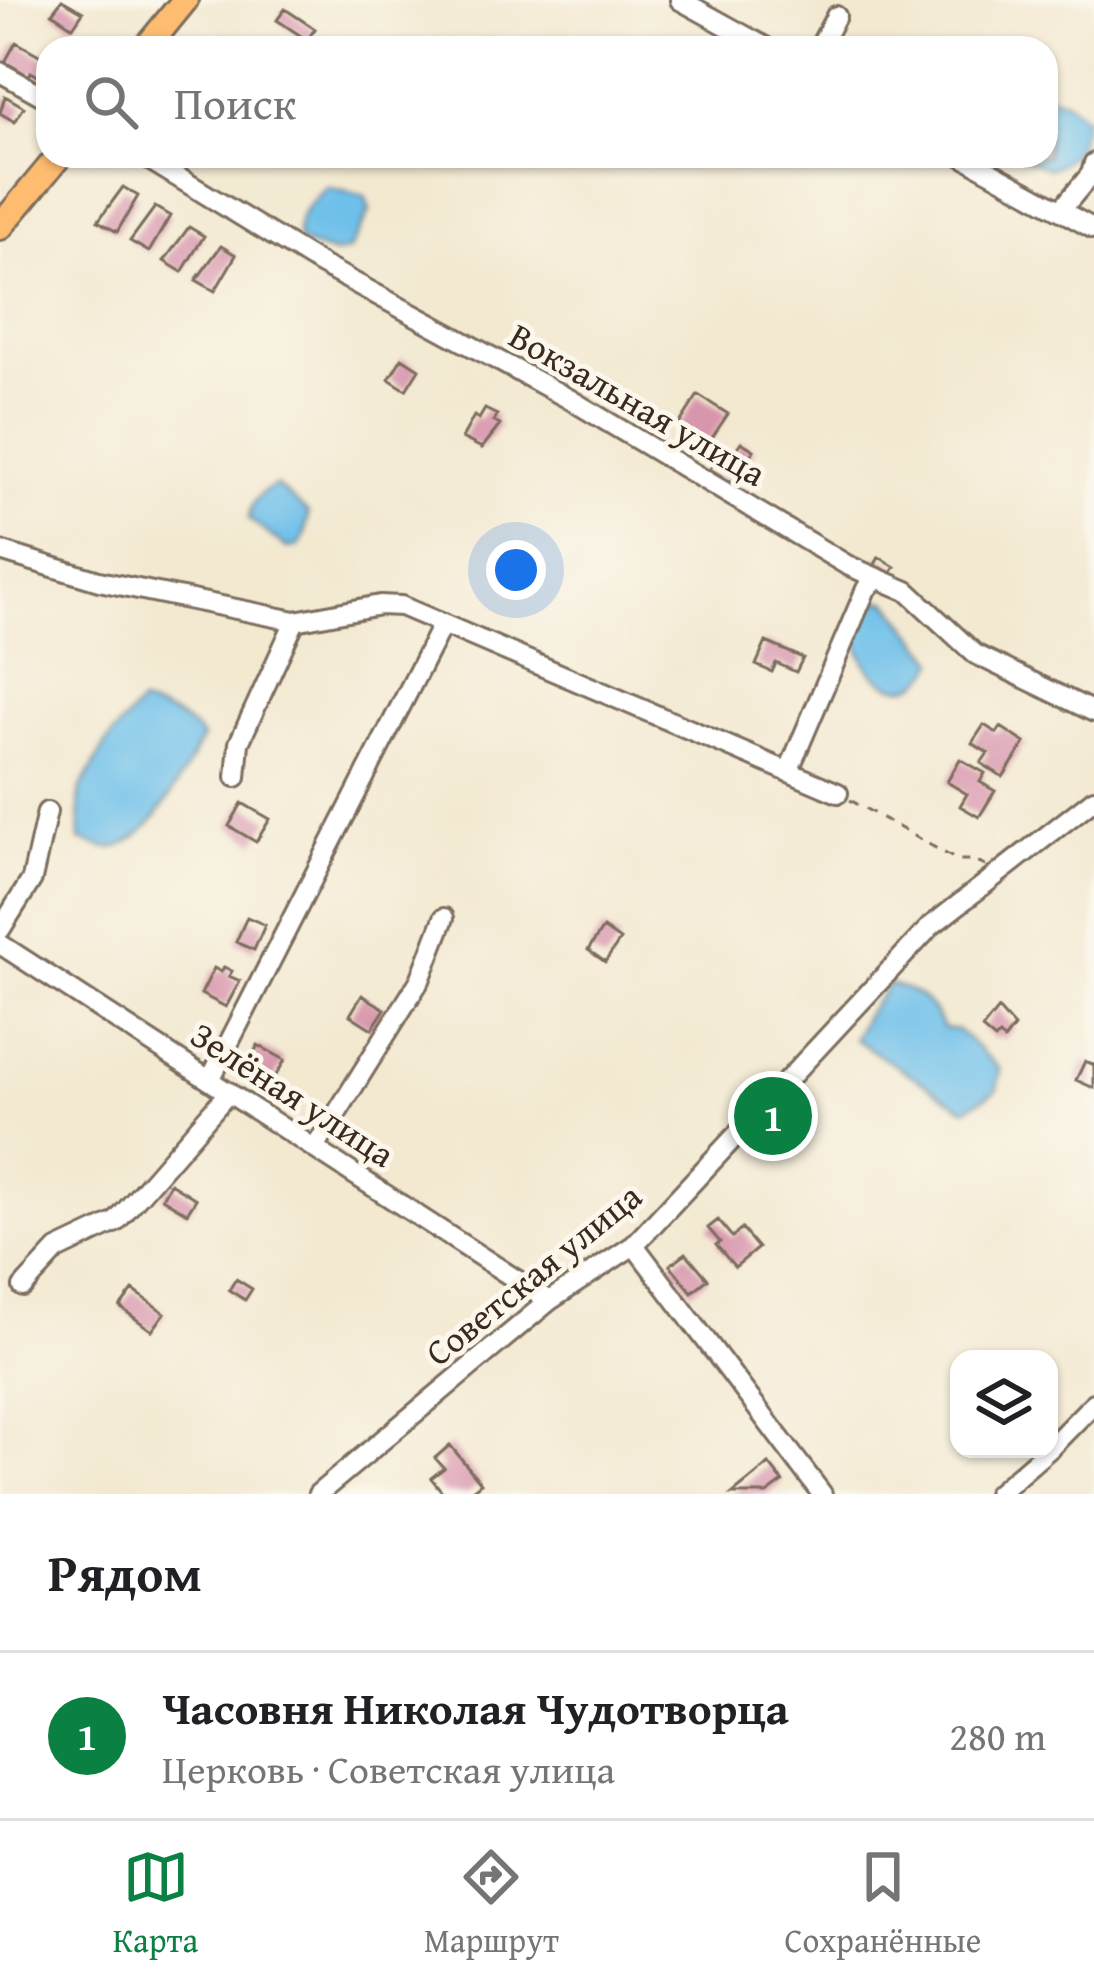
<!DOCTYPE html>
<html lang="ru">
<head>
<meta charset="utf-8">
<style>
	body { margin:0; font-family:"Gentium Book Plus",serif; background:#f2f2f2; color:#202124 }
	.controls { position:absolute; right:36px; bottom:36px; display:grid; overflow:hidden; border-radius:24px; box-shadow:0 3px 9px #0004 }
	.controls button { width:108px; height:108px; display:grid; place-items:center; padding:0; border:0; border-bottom:3px solid #e0e0e0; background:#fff; color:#202124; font:60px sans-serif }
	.you { position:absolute; left:516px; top:570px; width:42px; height:42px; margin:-30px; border:9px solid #fff; border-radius:50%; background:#1a73e8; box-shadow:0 0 0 18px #1a73e833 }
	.badge { display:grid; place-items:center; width:78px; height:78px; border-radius:50%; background:#0b8043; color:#fff; font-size:39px; font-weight:700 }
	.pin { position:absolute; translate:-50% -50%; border:6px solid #fff; box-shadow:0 3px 12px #0006 }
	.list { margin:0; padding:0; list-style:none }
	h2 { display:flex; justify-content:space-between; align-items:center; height:156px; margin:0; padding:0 48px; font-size:51px }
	h2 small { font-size:39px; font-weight:400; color:#757577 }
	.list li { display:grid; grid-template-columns:78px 1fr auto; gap:36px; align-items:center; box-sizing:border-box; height:168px; padding:0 48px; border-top:3px solid #e0e0e0 }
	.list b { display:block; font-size:45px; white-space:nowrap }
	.list p { margin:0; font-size:39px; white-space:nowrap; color:#757577 }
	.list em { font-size:39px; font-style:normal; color:#757577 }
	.icon { flex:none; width:66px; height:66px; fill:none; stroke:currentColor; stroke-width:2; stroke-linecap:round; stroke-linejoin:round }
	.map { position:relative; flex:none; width:1094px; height:1494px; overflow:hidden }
	.search { position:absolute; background:#fff; box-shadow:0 3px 9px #0004; left:36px; right:36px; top:36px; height:132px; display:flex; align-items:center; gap:30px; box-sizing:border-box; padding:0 42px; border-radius:36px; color:#757577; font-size:45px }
	.sheet { height:324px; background:#fff }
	nav { display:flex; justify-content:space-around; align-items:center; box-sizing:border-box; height:168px; border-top:3px solid #e0e0e0; background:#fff; font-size:33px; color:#757577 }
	nav a { display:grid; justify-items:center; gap:6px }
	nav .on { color:#0b8043 }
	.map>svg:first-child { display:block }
	.water { fill:#6ec0ea; stroke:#547584; stroke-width:3 }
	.building { fill:#d896ad }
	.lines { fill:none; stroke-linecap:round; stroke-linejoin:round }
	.minor-casing { stroke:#7b6d5d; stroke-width:24 }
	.major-casing { stroke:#7b6d5d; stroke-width:30 }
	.path { stroke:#7b6d5d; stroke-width:3; stroke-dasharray:9 9; stroke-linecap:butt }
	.minor { stroke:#fff; stroke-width:18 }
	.major { stroke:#febc70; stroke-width:24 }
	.labels { text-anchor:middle; stroke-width:10; stroke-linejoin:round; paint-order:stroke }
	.street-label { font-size:36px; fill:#3b2a1e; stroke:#fbf7ec }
</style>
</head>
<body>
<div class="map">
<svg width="1094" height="1494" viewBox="0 0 1094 1494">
	<rect width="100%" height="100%" fill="#fbf7ec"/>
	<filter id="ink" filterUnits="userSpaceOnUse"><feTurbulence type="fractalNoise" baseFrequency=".00833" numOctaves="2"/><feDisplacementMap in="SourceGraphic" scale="24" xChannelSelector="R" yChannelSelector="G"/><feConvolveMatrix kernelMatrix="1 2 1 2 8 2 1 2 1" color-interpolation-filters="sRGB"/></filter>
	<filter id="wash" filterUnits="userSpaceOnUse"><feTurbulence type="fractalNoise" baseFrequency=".004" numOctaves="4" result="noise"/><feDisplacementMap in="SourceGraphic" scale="48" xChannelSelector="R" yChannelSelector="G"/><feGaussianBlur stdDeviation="2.7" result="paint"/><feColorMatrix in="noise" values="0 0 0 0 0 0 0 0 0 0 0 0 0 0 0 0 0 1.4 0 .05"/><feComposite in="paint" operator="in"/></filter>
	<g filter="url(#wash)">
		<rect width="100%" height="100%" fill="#f3e9d1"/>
		<path class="water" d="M1046,95L1065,100L1085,118C1080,144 1075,159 1049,169L1018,156H1046Z
			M327,187L365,196L370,211L349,250L335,254L300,243C290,220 312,201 327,187Z
			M276,485L308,513L305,534L299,546L287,548L249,519C251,501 260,492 276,485Z
			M875,600L888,601L936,661C910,719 847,669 860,625C863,617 871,607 875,600Z
			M140,704C163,711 187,717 202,738C186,769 149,847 109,848C101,848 88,842 80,840L79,792L107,742Z
			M889,984C918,990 931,1002 943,1028L958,1030L1000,1069L997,1090L965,1109L854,1039L865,1016Z"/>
		<g id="blocks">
			<path class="building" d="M62,0L83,12L73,27L52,13Z
				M285,9L315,29L307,40L277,20Z
				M16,42L48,60L45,80L31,72L29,76L5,62Z
				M5,96L24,107L15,122L0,113Z
				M123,187L138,196L117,232L98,221Z
				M155,207L170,216L149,252L130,241Z
				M189,227L204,236L182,272L164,261Z
				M221,246L236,255L215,291L196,280Z
				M402,358L419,369L406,390L389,379Z
				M698,395L728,414L707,445L678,426Z
				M485,409L497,415L494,421L500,425L482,448L462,438L474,416L479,419Z
				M741,442L754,450L733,483L710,469L720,455L723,456L727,450L733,454Z
				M879,557L895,567L887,579L872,570Z
				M766,642L803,658L796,672L776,663L772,672L756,665Z
				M984,725L997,733L1001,727L1025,743L1003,777L981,763L988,753L972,743Z
				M960,759L985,773L980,782L995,791L979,817L960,806L967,794L947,782Z
				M242,803L270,819L256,842L229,826Z
				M247,917L265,925L254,950L236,942Z
				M603,928L620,940L605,962L588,950Z
				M224,967L232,971L229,976L240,981L226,1007L201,994L214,968L221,972Z
				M362,995L385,1009L372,1029L350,1015Z
				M998,1009L1014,1027L1004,1040L999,1036L995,1040L982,1029Z
				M258,1045L285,1060L272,1082L246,1067Z
				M1085,1061L1094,1065V1088L1076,1080Z
				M772,1106L783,1115L773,1126L763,1117Z
				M170,1183L196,1199L187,1213L162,1198Z
				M718,1220L732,1237L742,1229L758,1248L735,1267L716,1245L720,1242L708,1228Z
				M686,1253L708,1279L692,1292L670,1265Z
				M236,1279L252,1289L245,1300L229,1290Z
				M133,1290L165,1313L152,1331L120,1307Z
				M450,1445L481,1483L467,1494H444L431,1478L444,1468L435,1458Z
				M769,1464L783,1482L767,1494H732Z"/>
		</g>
	</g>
	<g filter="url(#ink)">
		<use href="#blocks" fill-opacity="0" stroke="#7b6d5d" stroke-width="3"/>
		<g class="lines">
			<defs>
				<path id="minor" d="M680,0L767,48
					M819,48L836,16
					M0,72L48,99
					M143,156L320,264L571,400L847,565L907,591L975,654L1094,712
					M962,156L1094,229
					M1061,210L1091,174L1094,163
					M0,551L99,581L295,621L380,605L401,606L838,793
					M788,772L866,589L878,578
					M236,777L239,743L295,621
					M0,930L32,879L47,812
					M0,944L549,1301
					M210,1080L442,625
					M315,1148L420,980L444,918
					M634,1245L822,1494
					M23,1287L57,1250L116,1222L229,1092
					M1049,1449L1094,1403
					M318,1494L549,1301L634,1245L931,926L1094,799
					M997,1494L1049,1449"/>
				<path id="major" d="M146,48L185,0
					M0,227L59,156"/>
			</defs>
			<use href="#minor" class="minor-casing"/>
			<use href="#major" class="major-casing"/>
			<path class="path" d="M850,800L957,860H974L985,866"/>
			<use href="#minor" class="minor"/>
			<use href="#major" class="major"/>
		</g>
	</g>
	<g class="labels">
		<g class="street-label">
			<text transform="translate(638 404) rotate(30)" y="13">Вокзальная улица</text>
			<text transform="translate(293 1094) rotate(33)" y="13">Зелёная улица</text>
			<text transform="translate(533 1274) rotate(-39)" y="13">Советская улица</text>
		</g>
	</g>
</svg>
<div class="controls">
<button><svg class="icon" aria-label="layers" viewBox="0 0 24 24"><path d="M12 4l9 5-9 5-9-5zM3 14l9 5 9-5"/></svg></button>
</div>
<div class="you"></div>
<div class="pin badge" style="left:773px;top:1116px">1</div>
<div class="search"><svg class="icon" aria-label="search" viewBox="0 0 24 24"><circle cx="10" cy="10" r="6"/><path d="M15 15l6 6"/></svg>Поиск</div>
</div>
<section class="sheet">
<h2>Рядом<small></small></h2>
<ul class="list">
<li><span class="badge">1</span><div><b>Часовня Николая Чудотворца</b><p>Церковь · Советская улица</p></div><em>280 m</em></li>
</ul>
</section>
<nav>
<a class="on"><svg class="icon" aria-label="map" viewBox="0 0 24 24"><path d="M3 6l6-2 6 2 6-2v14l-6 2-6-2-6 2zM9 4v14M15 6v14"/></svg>Карта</a>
<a><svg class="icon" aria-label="directions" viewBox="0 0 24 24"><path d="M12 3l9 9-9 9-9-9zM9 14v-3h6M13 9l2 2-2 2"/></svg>Маршрут</a>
<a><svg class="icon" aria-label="saved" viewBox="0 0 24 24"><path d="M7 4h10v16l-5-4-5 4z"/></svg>Сохранённые</a>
</nav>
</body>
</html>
